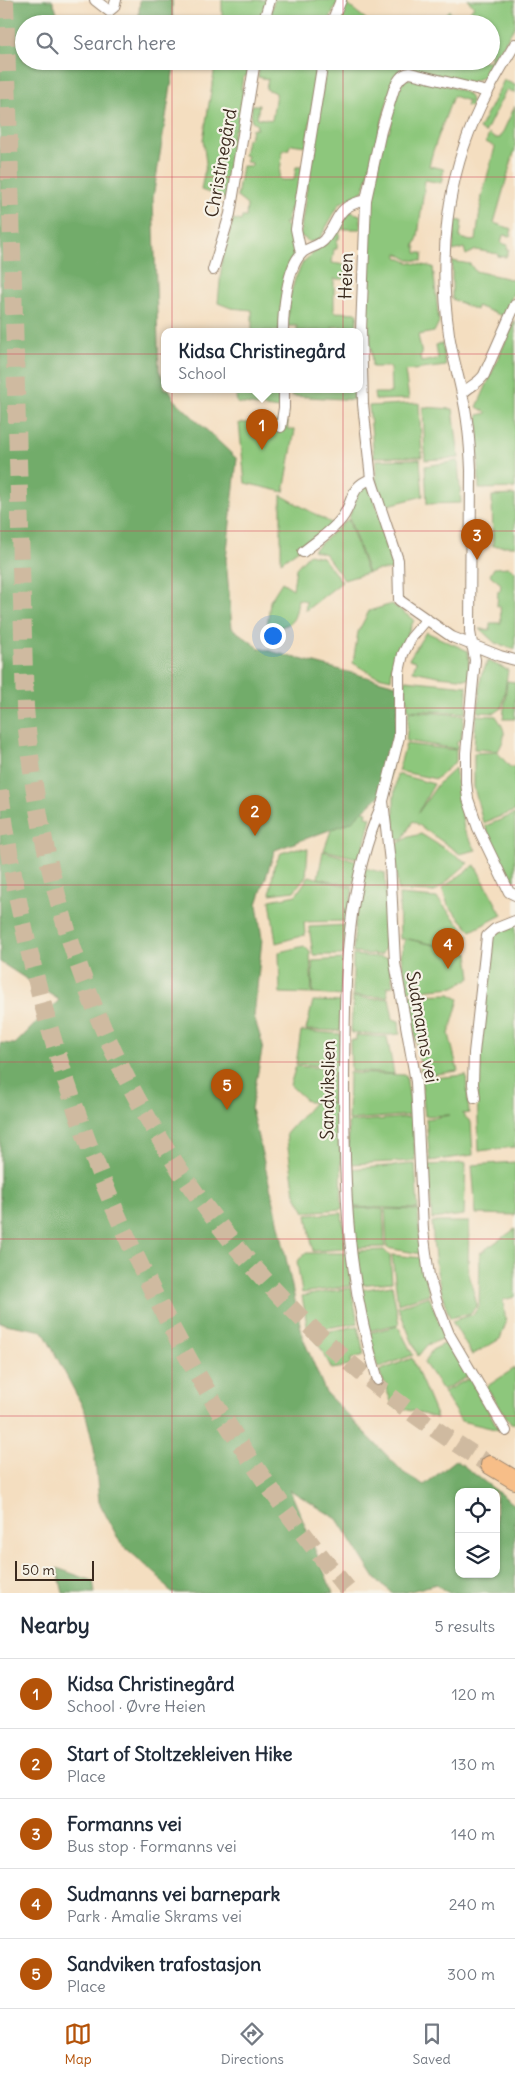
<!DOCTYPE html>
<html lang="en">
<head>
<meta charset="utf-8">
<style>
	body { margin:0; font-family:Delius,sans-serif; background:#f6f6f7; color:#1f2937 }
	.controls { position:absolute; right:15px; bottom:15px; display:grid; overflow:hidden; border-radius:10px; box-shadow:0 1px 4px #0004 }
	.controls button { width:45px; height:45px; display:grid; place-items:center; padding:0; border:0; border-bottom:1px solid #e0e1e3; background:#fff; color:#1f2937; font:25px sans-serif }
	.scale { position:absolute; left:15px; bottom:12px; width:79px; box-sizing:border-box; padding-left:5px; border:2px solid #3b2a1e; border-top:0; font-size:14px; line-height:18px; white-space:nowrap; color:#3b2a1e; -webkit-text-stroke:4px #f7f3e8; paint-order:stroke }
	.you { position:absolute; left:272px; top:635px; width:18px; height:18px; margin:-12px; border:4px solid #fff; border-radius:50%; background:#1a73e8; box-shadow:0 0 0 8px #1a73e833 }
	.badge { display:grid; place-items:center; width:32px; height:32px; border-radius:50%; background:#b45309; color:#fff; font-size:16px; font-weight:700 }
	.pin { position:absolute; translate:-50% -41px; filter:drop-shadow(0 1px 2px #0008) }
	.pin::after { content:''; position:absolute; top:26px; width:18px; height:15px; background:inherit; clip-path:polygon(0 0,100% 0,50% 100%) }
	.popup { position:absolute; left:161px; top:328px; width:202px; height:65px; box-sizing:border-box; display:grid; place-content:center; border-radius:10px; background:#fff; filter:drop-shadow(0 1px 4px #0005); font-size:16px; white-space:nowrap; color:#747a83 }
	.popup b { font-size:19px; color:#1f2937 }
	.popup::after { content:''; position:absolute; left:50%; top:100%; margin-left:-10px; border:10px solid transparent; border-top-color:#fff }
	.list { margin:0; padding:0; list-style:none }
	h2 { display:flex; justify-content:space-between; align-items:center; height:65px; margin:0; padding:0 20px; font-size:21px }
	h2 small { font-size:16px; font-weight:400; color:#747a83 }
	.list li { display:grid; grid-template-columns:32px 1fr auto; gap:15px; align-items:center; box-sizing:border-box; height:70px; padding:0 20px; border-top:1px solid #e0e1e3 }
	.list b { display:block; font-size:19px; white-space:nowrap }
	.list p { margin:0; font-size:16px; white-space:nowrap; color:#747a83 }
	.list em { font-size:16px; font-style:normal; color:#747a83 }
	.icon { flex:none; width:28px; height:28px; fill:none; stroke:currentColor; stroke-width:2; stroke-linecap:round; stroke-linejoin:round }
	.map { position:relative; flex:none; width:515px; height:1593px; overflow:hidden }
	.search { position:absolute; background:#fff; box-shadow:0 1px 4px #0004; left:15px; right:15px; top:15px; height:55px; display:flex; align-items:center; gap:12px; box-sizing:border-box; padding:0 18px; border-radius:28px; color:#747a83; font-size:19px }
	.sheet { height:415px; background:#fff }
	nav { display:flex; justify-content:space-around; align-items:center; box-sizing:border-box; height:70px; border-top:1px solid #e0e1e3; background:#fff; font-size:14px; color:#747a83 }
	nav a { display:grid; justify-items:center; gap:2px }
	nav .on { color:#b45309 }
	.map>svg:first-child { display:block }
	.green { fill:#8dc77b; stroke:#64784c }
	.forest { fill:#72ac6b; stroke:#566b44; fill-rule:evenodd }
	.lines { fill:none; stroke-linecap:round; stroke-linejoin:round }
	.trunk-tunnel { stroke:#cfbaa0; stroke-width:18; stroke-dasharray:18 9; stroke-linecap:butt }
	.minor-casing { stroke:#98846f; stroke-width:12 }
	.trunk-casing { stroke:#98846f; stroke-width:20 }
	.minor { stroke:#fff; stroke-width:10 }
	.trunk { stroke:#f7be88; stroke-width:18 }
	.grid { fill:none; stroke:#d1495b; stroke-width:1; stroke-opacity:0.55 }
	.labels { text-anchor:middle; stroke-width:4.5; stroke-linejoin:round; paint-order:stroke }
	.street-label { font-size:18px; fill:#3b2a1e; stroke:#f7f3e8 }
</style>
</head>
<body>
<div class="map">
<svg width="515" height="1593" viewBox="0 0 515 1593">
	<rect width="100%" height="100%" fill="#f7f3e8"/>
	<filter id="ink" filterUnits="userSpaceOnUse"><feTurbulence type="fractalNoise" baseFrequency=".02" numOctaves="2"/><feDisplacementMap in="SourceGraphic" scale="10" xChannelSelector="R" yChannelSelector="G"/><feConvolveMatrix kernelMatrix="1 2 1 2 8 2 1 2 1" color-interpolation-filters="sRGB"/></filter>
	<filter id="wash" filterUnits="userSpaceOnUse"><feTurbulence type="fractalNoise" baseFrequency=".0096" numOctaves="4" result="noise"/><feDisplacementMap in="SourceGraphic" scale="20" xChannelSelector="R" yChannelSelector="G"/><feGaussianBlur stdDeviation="1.12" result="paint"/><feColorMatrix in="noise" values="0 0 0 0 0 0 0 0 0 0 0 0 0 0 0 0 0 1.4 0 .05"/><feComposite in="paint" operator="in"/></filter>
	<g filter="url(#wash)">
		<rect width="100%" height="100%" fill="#f4dec0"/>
		<path class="green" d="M222,0H267L261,20L254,19L255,24H222Z
			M274,0H339L327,24H268Z
			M467,0H515V26L485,76L472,82H463L415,69L412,66V61H491V24H434L438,18L440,19L449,10L451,15L461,23L474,6Z
			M344,2L372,24H335Z
			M216,61H253L250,75L243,77L241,89L247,90L241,130L234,129L230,156L237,157L233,185L229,187L226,199L201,190L206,163L203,140Z
			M321,61L306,146L291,144L288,150H283L279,178L281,180H294L296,167H303L297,210L289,209L287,223H284L292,233L295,252L280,331H252V310L231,308L218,303L222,261L233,219L241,221L242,217H246L247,205L237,197L242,166H252V163L246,162L247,156L244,155L247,139H250L252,129H257L256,123L253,122L251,119L252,105H259L257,118L272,120L276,93L266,89L268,79L258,77L260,62Z
			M327,61H403L389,95L364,190L359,194L340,203L319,240L309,242L300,235L311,159H314L317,141L314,140Z
			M414,78C428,82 458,86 468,95C472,99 471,103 471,107L466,106L468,101L453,96L433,151L429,166L444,169L441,183L425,180L418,237L414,247H416V253H423L422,261L409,260L397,253V257L408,262L433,267L439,322L434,332L418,335L422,355L420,356L421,362L438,359L436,345L442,343L446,366L405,371L409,399L375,400L374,393H391L390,367H372L371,347H366C365,293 364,236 374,183C377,165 381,148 385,130L389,132L392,122L389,120L401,84L407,79Z
			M504,80L515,85V93L506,90L485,133L479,129Z
			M515,106V149L494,223L512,229L510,236L503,235L501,243L508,245L507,249H509L506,257L498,256V254L476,250L466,255L464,248L453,251L455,220L462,221L460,238L471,241L476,240L482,196L495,147L486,142L489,134L494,138H500Z
			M348,211L360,215L361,219V229H340L339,239H337V249H334L332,263L345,265V271H348V279H334V312L358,313L356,326L332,327V331H297V326H287L289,299L295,279L303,262L325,243Z
			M452,261L470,264L475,271L515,280V287L505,317L477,306L476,310L452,299Z
			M515,320V488L479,489L478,415L487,413L477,407Z
			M235,389H279V409L237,403Z
			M288,389H359V400L293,396L289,393Z
			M419,403L422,457H374L369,406Z
			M423,407L453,409L459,458L425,460Z
			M288,422L287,429L295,430L284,492L245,483L239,423Z
			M420,459L423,496L385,506L376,481V460Z
			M458,461L461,503L427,504L425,466Z
			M369,485L390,545L395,570H377L368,573L349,518L358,491Z
			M281,495L333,524L281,562Z
			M515,495V546H493L492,496Z
			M348,519L367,573L344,580L325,554L313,550Z
			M309,554L322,557L342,582L305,611L306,601L298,599C295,625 292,625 267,629L270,601L282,582L293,589L296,568Z
			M509,567L515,571V649L495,643L480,629L490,630V623H501L500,606H497L498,591H500L501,584L490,575L494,568Z
			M392,604L414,620L392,667L391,679L373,675L353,663L358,632L369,611Z
			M426,632L468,651L470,679L438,676L413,671L416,661L409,659Z
			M488,661L508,670L502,708L495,713L478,712L481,676Z
			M405,680L467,686L466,713L408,710Z
			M507,681L515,682V719H503Z
			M409,711L464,715L461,740L457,742V749L406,741Z
			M476,715L496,716C506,731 507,735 498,751L474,749Z
			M406,744L456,750V761L436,779L398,771Z
			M497,752L510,767H515V811L483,823L474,787V753Z
			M455,768L464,830L476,850L460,854L413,821L402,840H394V797L397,774L434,784L418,813L438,784Z
			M358,810L367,812L366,816L371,817L361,859L324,850L334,822Z
			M515,814V881L510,878L485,826Z
			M421,834L468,863L435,892L398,891L394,846L409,837Z
			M298,848L308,849L306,876L294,891L270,894L274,866L281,853Z
			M323,851L361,862L353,886L318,878Z
			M475,865L502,915L471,931L448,905L442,888Z
			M365,868L385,873L389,941L381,955L353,953L356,911Z
			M309,876L353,888L347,921L304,922L305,935L276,943L270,900L296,895Z
			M399,895L437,898L469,936L460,950L408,939L468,953L471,978L454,987L407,991L401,956L405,939H400Z
			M515,924V1147L479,1151L476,1060L489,937Z
			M346,925L343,955H313L309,927Z
			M304,946L310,952L312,994L280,993L279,952Z
			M353,955L389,958L393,986L387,987L388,997L353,996Z
			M344,959L343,996L313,994L312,961Z
			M450,994L459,999L449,1034L458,1071L422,1076L408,995Z
			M353,997L373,999L389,998L393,1019L399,1021L400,1034L389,1035L351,1033Z
			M313,1001L343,1002L342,1031L306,1030Z
			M301,1031L341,1034V1067L296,1064Z
			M356,1035L387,1037L394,1074L351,1071L350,1040H356Z
			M296,1066L340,1069L339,1102H308L290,1085Z
			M349,1073L406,1075L412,1115L348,1120Z
			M466,1075L469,1113L462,1114L471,1122L473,1155L430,1161L426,1119L450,1115L425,1116L421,1079Z
			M313,1103L340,1104L342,1209L305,1212L295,1194L286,1134Z
			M413,1117L415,1161L349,1164L348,1122Z
			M515,1162V1215L476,1214L472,1165Z
			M466,1163L464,1215L432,1219L428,1165Z
			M415,1164L418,1209L351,1207L348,1169Z
			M350,1208L383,1209L385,1247L354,1248Z
			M385,1209L418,1210L421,1254L387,1248Z
			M342,1213L346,1249L313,1251L307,1215Z
			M432,1222H469L468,1270L477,1305L471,1313L450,1318C437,1285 434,1257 432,1222Z
			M515,1229V1297L503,1300L506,1323L500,1339L472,1355L452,1321L474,1314L479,1305L480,1253Z
			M384,1250L390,1256L392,1282L359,1285L354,1251Z
			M305,1253H347L351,1286L302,1293L297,1262Z
			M392,1255L422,1258L429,1294L398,1304Z
			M392,1285L399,1324L368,1331L360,1290Z
			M351,1288L358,1323L308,1331L302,1296Z
			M429,1296L445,1338L427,1345L418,1356L398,1307Z
			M358,1326L364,1355L351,1359V1366L332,1369L313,1334Z
			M398,1326L413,1355L378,1368L368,1333Z
			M446,1343L469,1376L443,1390L424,1363L432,1350Z
			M412,1358L437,1418L393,1406L379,1371Z
			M515,1368V1423L511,1424L486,1387Z
			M470,1378L499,1430L461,1421L443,1392Z"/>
		<path class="forest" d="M0,0H52L62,24H24V61H175L153,198L159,370L164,380V389H169L175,400L237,459L226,560L232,628L259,648L400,686L388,788L351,822L275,850L257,904L262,939L254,1017L263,1045L251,1109L276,1211L303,1338L326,1393L404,1473L424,1485L456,1460L515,1505V1593H449L436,1584L404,1593H393L376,1580L337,1519L290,1490L333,1593H171L157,1575L121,1544L99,1502L94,1448L85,1411L43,1331L0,1323V1043L15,1044L59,1000L0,962ZM459,1492H496V1574H459Z
			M140,0H172L173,24H138Z
			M57,1568L93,1581L95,1593H63Z"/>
	</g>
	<g filter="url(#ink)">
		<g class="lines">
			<path class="trunk-tunnel" d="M5,0L25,707C51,1031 212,1295 490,1465
				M0,791C37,1082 161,1369 351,1593"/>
			<defs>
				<path id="minor" d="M95,0L109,11L114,7L116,0
					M263,24L270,0
					M331,24L341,0
					M515,44C503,65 490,86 480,107C446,178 438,258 449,334C452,355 458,374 462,394C468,418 470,444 471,470L470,632L475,660L466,753V782L468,799L478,828L509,892L515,895
					M488,92L410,73C401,74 397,82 394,89L381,131L366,200L361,331L363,404L371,479L398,560L399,600L452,637L500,656L515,660
					M301,253L296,229L323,61
					M213,270L230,214L255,61
					M283,331C283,312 287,268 301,254C307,247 318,247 324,240C341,219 334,207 366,200
					M462,394C469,386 478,384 484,375L515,305
					M281,427L284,408V389
					M303,552C316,541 332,532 342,518C354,502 349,487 371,479
					M427,619L411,638L403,654L399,672V737L383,801L390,862L395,963L416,1082L423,1230L429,1276L438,1306L449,1334L506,1431
					M475,1098L473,1084L474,1053L487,936L495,929L515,921
					M378,1380C346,1278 344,1183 344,1077C345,985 344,888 383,802"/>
				<path id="trunk" d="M490,1465L515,1480"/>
			</defs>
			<use href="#minor" class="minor-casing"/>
			<use href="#trunk" class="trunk-casing"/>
			<use href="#minor" class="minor"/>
			<use href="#trunk" class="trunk"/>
		</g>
	</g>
	<path class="grid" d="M172,0V24M343,0V24M172,61V1593M343,61V1593M0,177H515M0,354H515M0,531H515M0,708H515M0,885H515M0,1062H515M0,1239H515M0,1416H515"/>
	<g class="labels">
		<g class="street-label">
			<text transform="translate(221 163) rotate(-80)" y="6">Christinegård</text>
			<text transform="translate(346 276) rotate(-88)" y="6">Heien</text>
			<text transform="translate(422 1027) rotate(80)" y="6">Sudmanns vei</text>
			<text transform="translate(328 1090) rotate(-89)" y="6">Sandvikslien</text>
		</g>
	</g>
</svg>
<div class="controls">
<button><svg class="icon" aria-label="locate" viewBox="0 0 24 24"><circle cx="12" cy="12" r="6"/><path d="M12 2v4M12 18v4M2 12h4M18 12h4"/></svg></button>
<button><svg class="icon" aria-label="layers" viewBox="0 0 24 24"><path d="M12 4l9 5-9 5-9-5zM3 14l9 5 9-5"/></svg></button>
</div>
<div class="scale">50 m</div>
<div class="you"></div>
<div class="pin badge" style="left:262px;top:450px">1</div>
<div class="popup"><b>Kidsa Christinegård</b>School</div>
<div class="pin badge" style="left:255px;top:836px">2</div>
<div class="pin badge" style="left:477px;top:560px">3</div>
<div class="pin badge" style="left:448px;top:969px">4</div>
<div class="pin badge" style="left:227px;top:1110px">5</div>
<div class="search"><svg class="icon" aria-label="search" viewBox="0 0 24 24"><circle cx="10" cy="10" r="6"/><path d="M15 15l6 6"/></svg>Search here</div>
</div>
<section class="sheet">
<h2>Nearby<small>5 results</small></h2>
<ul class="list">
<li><span class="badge">1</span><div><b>Kidsa Christinegård</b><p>School · Øvre Heien</p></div><em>120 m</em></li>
<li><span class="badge">2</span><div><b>Start of Stoltzekleiven Hike</b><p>Place</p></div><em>130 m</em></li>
<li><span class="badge">3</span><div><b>Formanns vei</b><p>Bus stop · Formanns vei</p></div><em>140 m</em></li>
<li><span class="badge">4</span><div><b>Sudmanns vei barnepark</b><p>Park · Amalie Skrams vei</p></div><em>240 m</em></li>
<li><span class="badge">5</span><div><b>Sandviken trafostasjon</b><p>Place</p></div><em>300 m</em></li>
</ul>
</section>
<nav>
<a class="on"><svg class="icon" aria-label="map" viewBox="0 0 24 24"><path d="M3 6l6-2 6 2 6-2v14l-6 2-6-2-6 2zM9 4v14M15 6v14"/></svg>Map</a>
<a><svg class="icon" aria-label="directions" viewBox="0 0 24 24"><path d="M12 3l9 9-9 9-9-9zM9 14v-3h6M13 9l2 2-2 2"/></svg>Directions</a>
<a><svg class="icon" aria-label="saved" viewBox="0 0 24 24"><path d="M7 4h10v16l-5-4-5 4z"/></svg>Saved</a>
</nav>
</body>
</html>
